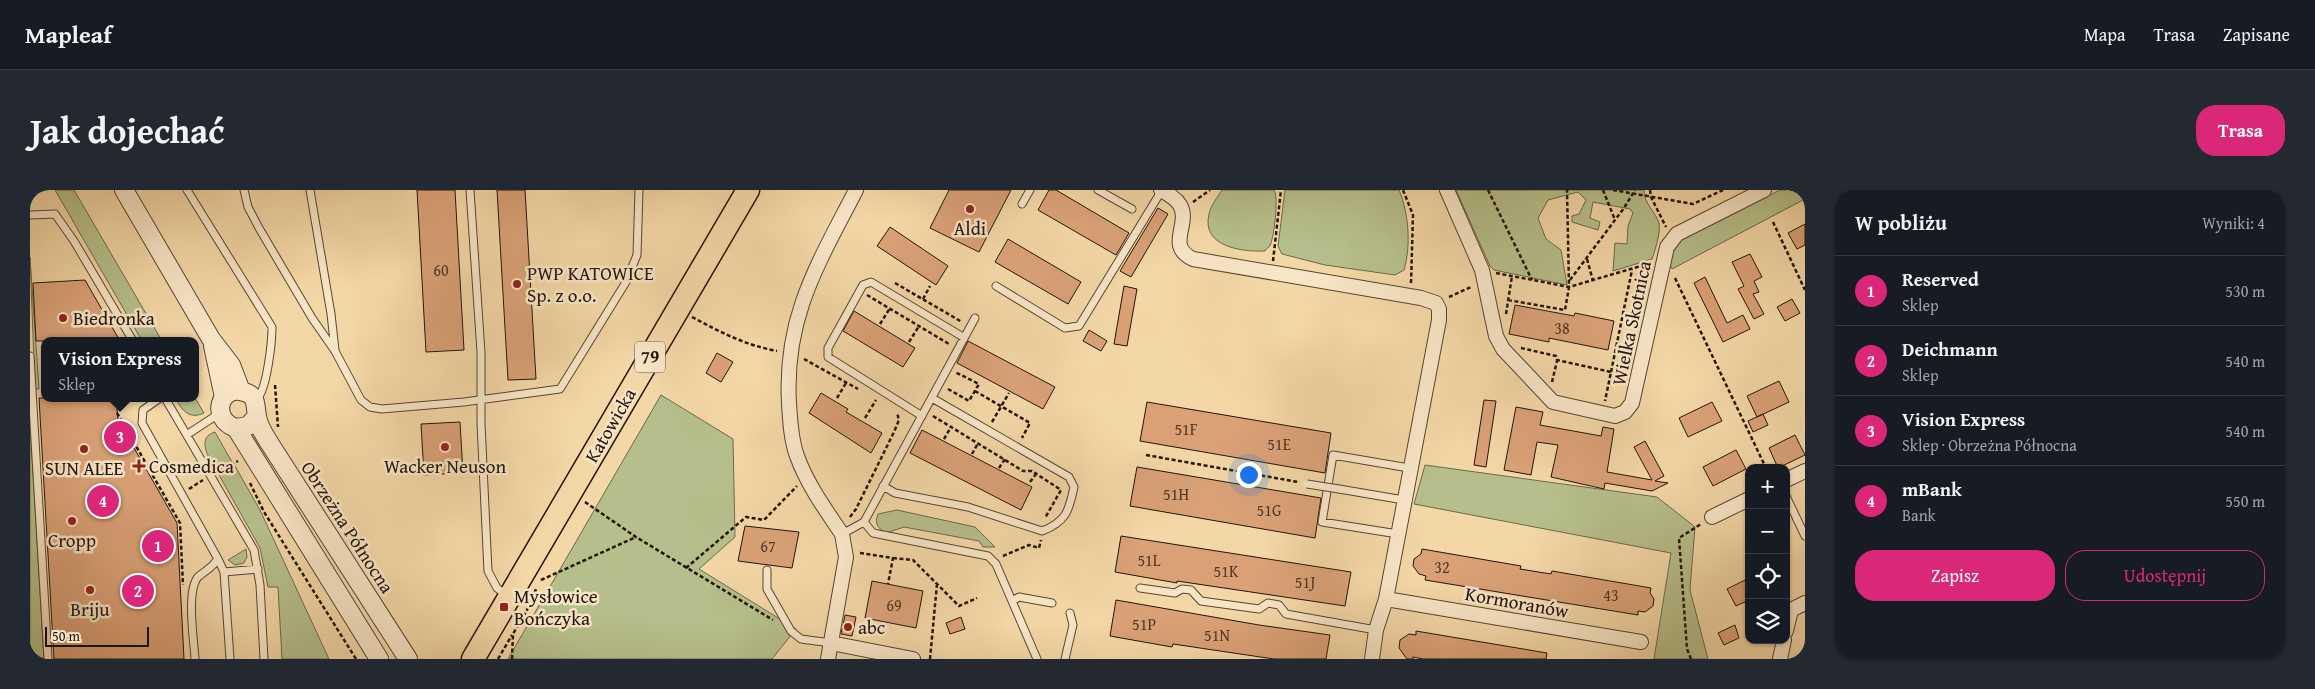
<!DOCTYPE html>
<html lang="pl">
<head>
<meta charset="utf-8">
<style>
	body { margin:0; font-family:"Gentium Book Plus",serif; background:#242831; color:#f1f3f6 }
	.controls { position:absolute; right:15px; bottom:15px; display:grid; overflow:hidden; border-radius:10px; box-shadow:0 1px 4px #0004 }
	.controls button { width:45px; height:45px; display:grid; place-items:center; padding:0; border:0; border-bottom:1px solid #363941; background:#171b24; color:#f1f3f6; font:25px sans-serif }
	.scale { position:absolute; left:15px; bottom:12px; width:104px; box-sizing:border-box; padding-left:5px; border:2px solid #23140a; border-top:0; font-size:14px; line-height:18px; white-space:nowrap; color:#23140a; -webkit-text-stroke:4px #f8e5c6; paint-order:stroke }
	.you { position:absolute; left:1218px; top:284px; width:18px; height:18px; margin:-12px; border:4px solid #fff; border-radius:50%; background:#1a73e8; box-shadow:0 0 0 8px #1a73e833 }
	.badge { display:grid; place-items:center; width:32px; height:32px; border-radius:50%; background:#db2777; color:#fff; font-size:16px; font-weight:700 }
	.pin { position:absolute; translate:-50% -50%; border:2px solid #fff; box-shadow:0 1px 5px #0006 }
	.popup { position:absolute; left:11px; top:147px; width:158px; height:65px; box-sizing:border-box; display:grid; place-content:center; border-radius:10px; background:#171b24; filter:drop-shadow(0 1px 4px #0005); font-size:16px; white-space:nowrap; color:#9ea1a6 }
	.popup b { font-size:19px; color:#f1f3f6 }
	.popup::after { content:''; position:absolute; left:50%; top:100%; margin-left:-10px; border:10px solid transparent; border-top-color:#171b24 }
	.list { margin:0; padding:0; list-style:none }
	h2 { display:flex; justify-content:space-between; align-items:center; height:65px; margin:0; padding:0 20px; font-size:21px }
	h2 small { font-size:16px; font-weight:400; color:#9ea1a6 }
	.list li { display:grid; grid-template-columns:32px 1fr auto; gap:15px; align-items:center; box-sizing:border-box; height:70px; padding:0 20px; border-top:1px solid #363941 }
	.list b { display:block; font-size:19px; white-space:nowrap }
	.list p { margin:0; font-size:16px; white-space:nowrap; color:#9ea1a6 }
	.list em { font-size:16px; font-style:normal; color:#9ea1a6 }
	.actions { display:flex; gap:10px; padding:15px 20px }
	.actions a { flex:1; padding:11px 0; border:1px solid #db2777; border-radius:20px; text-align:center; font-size:18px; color:#db2777 }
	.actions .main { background:#db2777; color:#fff }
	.icon { flex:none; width:28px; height:28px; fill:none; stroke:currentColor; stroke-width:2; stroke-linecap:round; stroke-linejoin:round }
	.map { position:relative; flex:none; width:1775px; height:469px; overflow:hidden; border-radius:20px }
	header { display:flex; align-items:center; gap:30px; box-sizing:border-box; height:70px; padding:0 25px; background:#171b24; border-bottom:1px solid #363941 }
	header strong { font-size:24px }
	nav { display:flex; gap:28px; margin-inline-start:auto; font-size:18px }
	.intro { display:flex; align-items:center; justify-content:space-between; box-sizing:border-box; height:120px; padding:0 30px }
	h1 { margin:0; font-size:35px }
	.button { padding:12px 22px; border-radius:20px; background:#db2777; color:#fff; font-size:18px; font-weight:700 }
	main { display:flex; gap:30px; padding:0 30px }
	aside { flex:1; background:#171b24; border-radius:20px; box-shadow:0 1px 4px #0004 }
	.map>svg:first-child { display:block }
	.green { fill:#b6bf8b; stroke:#6c6a4a }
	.building { fill:#daa177; stroke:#23140a }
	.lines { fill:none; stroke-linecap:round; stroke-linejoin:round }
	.service-casing { stroke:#574531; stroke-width:9 }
	.minor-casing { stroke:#574531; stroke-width:16 }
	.tertiary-casing { stroke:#574531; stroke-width:20 }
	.primary-casing { stroke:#23140a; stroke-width:25 }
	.path { stroke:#23140a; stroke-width:2.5; stroke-dasharray:4 2.5; stroke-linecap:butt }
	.service { stroke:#f8e5c6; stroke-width:7 }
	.minor { stroke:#f8e5c6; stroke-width:14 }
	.tertiary { stroke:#f8e5c6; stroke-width:18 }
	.primary { stroke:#f4d7a7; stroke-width:22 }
	.service-bridge-casing { stroke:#574531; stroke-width:9; stroke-linecap:butt }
	.service-bridge { stroke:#f8e5c6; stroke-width:7 }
	.poi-dot { fill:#8f2418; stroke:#f8e5c6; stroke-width:2 }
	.labels { text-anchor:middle; stroke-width:5; stroke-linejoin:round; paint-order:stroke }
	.number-label { font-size:16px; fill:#513725 }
	.shield { fill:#f8e5c6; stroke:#635342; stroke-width:1 }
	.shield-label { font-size:18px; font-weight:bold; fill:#23140a }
	.poi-label { font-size:19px; fill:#23140a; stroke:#f8e5c6 }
	.street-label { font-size:19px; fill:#23140a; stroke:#f8e5c6 }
</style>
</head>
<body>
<header>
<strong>Mapleaf</strong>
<nav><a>Mapa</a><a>Trasa</a><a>Zapisane</a></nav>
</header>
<div class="intro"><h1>Jak dojechać</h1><a class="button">Trasa</a></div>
<main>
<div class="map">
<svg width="1775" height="469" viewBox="0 0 1775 469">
	<rect width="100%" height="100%" fill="#f4d7a7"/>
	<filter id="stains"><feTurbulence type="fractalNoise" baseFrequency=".004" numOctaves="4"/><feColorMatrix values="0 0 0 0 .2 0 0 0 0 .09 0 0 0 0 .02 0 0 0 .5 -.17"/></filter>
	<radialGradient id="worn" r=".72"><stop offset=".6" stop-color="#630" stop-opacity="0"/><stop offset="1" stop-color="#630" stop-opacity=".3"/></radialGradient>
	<path class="green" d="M25,0H44L132,151H112Z
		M1192,0H1244C1249,7 1244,47 1240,56C1240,56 1235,60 1235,61C1212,62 1171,57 1179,24C1181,15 1187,8 1192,0Z
		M1255,0H1369C1379,24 1381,56 1374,80L1365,85L1295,75L1252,64L1248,56Z
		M1426,0H1614C1614,14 1625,21 1629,33C1631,42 1625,60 1622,69L1583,81L1585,53L1597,54L1598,36L1603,23L1600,19L1563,12L1560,28L1570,32L1568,40L1542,32V26L1549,24L1556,10L1548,2L1518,10L1508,28L1516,49L1531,60L1537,95L1464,80L1460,76Z
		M1750,0H1775V9L1642,79L1639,72L1643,62L1651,50Z
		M0,67L9,199H5Z
		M631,205L703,249L705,347L669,379L766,439L742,469H478Z
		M145,208H165L174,223C159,230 152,220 145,208Z
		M0,233L14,469H1L0,452Z
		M185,242L202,272L186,281C180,269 165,248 185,242Z
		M1395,275L1627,307L1665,337L1660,400L1678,469H1624L1641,363L1384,314Z
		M205,276L230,320L299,469H252L248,397H238L230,358L189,285Z
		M867,320L945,337L965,357H953L949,351L874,337L856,343C848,338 844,334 848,324Z
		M216,359L217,367L214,373L205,375L198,370Z"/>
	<path class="building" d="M387,0H425L434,160L396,162Z
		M467,0H495L506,189L478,190Z
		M919,0H981L949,62L900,38Z
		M1019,0H1026L1099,43L1086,65L1008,20Z
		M1128,18L1138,24L1101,87L1090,81Z
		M1775,34V55L1767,59L1758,43Z
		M860,37L918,76L906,95L847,56Z
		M978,49L1051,92L1038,114L965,72Z
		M1720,64L1732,87L1724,91L1729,102L1723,104L1734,124L1724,129L1708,99L1714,96L1702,72Z
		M1675,87L1697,133L1713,125L1720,139L1693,152L1664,93Z
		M55,90L90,151H6L3,93Z
		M1094,96L1107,99L1097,156L1084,154Z
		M1762,109L1770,123L1755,131L1747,117Z
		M1485,115L1544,126L1545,123L1584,131L1578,160L1519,148V152L1479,144Z
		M824,121L885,158L873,177L813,141Z
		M1059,140L1077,151L1071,161L1053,151Z
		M938,151L1025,197L1013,219L927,173Z
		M687,163L703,172L691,192L676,183Z
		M1749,191L1759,212L1727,227L1717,206Z
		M791,203L818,219L816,222L852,243L841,263L779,223Z
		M9,208H86L88,230L147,333L154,469H24Z
		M1454,210L1466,211L1456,277L1444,275Z
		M1117,212L1301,243L1295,283L1110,251Z
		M1682,212L1692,231L1658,247L1649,228Z
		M1486,217L1513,222L1510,235L1571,246L1573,237L1584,239L1577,282L1622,290L1604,257L1615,251L1634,286L1625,291L1638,293L1622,301L1575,293L1574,299L1521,287L1528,255L1507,252L1501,285L1474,280Z
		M1733,224L1738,235L1723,242L1718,231Z
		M430,232L433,283L394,285L391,234Z
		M892,240L1002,297L991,320L880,263Z
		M1765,245L1775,265L1748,278L1739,258Z
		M1706,260L1716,279L1683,296L1673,277Z
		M1107,277L1291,308L1285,348L1100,316Z
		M715,336L769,342L762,378L708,371Z
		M1091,346L1321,382L1315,416L1147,391V393L1085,382Z
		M1392,359L1491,376L1490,379L1521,384L1522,381L1621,398L1620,403L1624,409L1623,416L1615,422L1608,421V425L1395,390L1396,386L1389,384L1383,376L1384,369L1391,364Z
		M1719,388V410L1706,416L1697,399Z
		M842,391L893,401L886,438L835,428Z
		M1086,410L1229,435L1300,445L1296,469H1244L1143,454L1142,457L1080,446Z
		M815,425L826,427L822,446L811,444Z
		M931,427L935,439L920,444L916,433Z
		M1705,435L1709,448L1694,455L1688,443Z
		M1386,441L1517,463L1516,469H1393L1383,467V469H1377L1369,458L1370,450L1379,444L1386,445Z"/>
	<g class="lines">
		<defs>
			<path id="service" d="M157,0L242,137C242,152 237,199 227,209
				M214,0L218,17L229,38L282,128L305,161L331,210L340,217L352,219L434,212L530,199L596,92L607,65L609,0
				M280,0L301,124L305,160
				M440,0L451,162V234L458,381L467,398L476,405
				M1068,0L1102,19
				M992,14L1000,0
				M0,25L25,24L44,51L103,151
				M966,96L1035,138L1049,136L1132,0
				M0,166L18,469
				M130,208L113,220L112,233L188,369C181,379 176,380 168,387C156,401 164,451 165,469
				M135,208L224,360L230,395L234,469
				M892,226L798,167V158L833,95L841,92L933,147
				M158,244L190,223
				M853,296L865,303L938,317L1012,341C1036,332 1039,321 1044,297L1039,287L902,208
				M1309,299L1374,310
				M1756,306L1775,346
				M834,332L843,343L958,366L966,374L1007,469
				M812,344L834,332L945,128
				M1368,344L1292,332L1303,265L1379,278
				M188,369L194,382L200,469
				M737,380V399L761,441L771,449L801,453
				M194,382L228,379
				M1110,398L1145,403L1152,399L1161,400L1171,411L1229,419L1238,413L1249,415L1256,424L1346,440
				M982,411L989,407L1022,413
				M1035,469L1043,435L1040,423"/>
			<path id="minor" d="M1131,0C1138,4 1146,8 1150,15C1161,34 1135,56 1163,69L1391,108L1406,113L1409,119V130L1356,409L1346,440L1342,469
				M1417,0L1452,80L1466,146L1473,159L1523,212L1585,226L1595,222L1602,213L1637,57L1647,44L1734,0
				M1756,290L1775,281
				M1682,327L1719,309
				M1356,409L1611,452
				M1756,441L1761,420L1775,413
				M801,453L883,469
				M798,469L816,367L812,344C795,319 777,294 767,266C761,250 760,230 759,213C754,127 788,74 826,0
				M1750,469L1754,450"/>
			<path id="tertiary" d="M94,0L181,149L201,175L211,201
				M183,156L194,207
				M227,226L218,236L206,238C179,229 190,194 214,202C227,205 225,215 227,226C228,236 235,246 240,254L378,469
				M206,238L349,469"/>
			<path id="primary" d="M443,469L718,0"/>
		</defs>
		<use href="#service" class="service-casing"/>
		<use href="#minor" class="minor-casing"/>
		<use href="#tertiary" class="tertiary-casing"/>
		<use href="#primary" class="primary-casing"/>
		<path class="path" d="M1373,0L1383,25L1381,94
			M1458,0L1502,90
			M1573,0L1585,30
			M1583,0L1663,14L1693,0
			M1620,0L1621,7L1636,37
			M1163,12L1180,0
			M1743,32L1775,100
			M1557,69L1563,91
			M1243,71L1251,0
			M1466,83L1539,97L1621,73
			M1645,88L1736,278
			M1540,90L1594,18L1605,0
			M865,93L932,132
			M837,105L919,154
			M1419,107L1441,97
			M893,109L900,96
			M1478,110L1535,120L1539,97L1537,0
			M1476,124L1482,86
			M662,127C690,142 715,155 747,161
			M850,134L860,118
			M879,152L889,136
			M1491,158L1526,166L1527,170L1581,182L1575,211
			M774,169L828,199
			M1581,182L1602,80
			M1522,192L1527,171
			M245,195L248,237
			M918,199L939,211L949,194L925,182
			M945,201L1000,233L992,248
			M807,208L816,193
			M87,223L150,333L153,395
			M903,226L993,281H1002L1031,300L1015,328
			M835,228L846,210
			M962,232L979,203
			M914,249L921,237
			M942,264L948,253
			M1116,265L1268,292
			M969,278L975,269
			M189,281L208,271
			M1000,292L1006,284
			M220,293L234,322L326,469
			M159,299L173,290
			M555,312L606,347L743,430
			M820,327L826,319L864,242L869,230L867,223
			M830,363L863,368L858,394
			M973,366L999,355L1009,358L1011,350
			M863,368L883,370L929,416L947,408
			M656,378L716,327L734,330L767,296
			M511,390L606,347
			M468,469L482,445
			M482,469L483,444L501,413L506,399
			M900,469L907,394
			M1661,469L1657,459L1649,348L1671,334"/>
		<use href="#service" class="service"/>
		<use href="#minor" class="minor"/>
		<use href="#tertiary" class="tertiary"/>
		<use href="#primary" class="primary"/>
		<defs>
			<path id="service-bridge" d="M1277,294L1309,299"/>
		</defs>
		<use href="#service-bridge" class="service-bridge-casing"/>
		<use href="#service-bridge" class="service-bridge"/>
	</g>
	<g class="poi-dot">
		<circle cx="940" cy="19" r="5"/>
		<circle cx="487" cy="94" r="5"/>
		<circle cx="33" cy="128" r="5"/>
		<circle cx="415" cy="257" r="5"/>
		<circle cx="54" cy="259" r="5"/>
		<path d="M106.5 268.5h5v5h5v5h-5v5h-5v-5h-5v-5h5z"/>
		<circle cx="42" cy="331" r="5"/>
		<circle cx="60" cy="400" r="5"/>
		<rect x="469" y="412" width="10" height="10" rx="2.5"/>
		<circle cx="818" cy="437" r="5"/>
	</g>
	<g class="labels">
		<g class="number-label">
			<text x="411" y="86">60</text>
			<text x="1532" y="144">38</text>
			<text x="1156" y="245">51F</text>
			<text x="1249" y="260">51E</text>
			<text x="1146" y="310">51H</text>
			<text x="1239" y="326">51G</text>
			<text x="738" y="362">67</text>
			<text x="1119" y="376">51L</text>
			<text x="1412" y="383">32</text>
			<text x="1196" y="387">51K</text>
			<text x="1275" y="398">51J</text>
			<text x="1581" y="411">43</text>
			<text x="864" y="421">69</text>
			<text x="1114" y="440">51P</text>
			<text x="1187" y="451">51N</text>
		</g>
		<rect class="shield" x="605" y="151.5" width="30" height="31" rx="4"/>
		<g class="shield-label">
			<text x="620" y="173">79</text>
		</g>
		<g class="poi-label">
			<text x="940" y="45">Aldi</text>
			<text x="497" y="90" text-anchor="start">PWP KATOWICE<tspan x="497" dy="22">Sp. z o.o.</tspan></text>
			<text x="43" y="135" text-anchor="start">Biedronka</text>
			<text x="119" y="283" text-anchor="start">Cosmedica</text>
			<text x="415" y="283">Wacker Neuson</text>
			<text x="54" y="285">SUN ALEE</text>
			<text x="42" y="357">Cropp</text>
			<text x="484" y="413" text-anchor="start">Mysłowice<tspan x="484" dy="22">Bończyka</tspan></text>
			<text x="60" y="426">Briju</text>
			<text x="828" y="444" text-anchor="start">abc</text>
		</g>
		<g class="street-label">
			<text transform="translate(1601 133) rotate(-78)" y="7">Wielka Skotnica</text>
			<text transform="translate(580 235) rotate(-60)" y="7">Katowicka</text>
			<text transform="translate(318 337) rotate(57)" y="7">Obrzeżna Północna</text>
			<text transform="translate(1487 412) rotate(10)" y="7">Kormoranów</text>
		</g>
	</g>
	<rect width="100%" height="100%" filter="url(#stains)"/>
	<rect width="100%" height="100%" fill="url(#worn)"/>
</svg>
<div class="controls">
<button>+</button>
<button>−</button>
<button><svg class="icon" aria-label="locate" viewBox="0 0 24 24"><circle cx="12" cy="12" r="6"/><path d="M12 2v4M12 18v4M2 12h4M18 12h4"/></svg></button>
<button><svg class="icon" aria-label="layers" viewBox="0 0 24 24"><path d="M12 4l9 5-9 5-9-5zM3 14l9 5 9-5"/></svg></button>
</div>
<div class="scale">50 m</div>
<div class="you"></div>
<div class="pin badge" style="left:128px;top:356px">1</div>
<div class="pin badge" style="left:108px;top:401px">2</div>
<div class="pin badge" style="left:90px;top:247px">3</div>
<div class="popup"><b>Vision Express</b>Sklep</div>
<div class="pin badge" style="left:73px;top:311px">4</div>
</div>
<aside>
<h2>W pobliżu<small>Wyniki: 4</small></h2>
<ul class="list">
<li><span class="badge">1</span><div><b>Reserved</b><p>Sklep</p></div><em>530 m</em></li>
<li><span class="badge">2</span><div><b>Deichmann</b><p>Sklep</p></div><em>540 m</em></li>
<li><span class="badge">3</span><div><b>Vision Express</b><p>Sklep · Obrzeżna Północna</p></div><em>540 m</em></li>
<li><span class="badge">4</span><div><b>mBank</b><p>Bank</p></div><em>550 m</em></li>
</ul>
<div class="actions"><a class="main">Zapisz</a><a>Udostępnij</a></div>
</aside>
</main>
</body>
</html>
